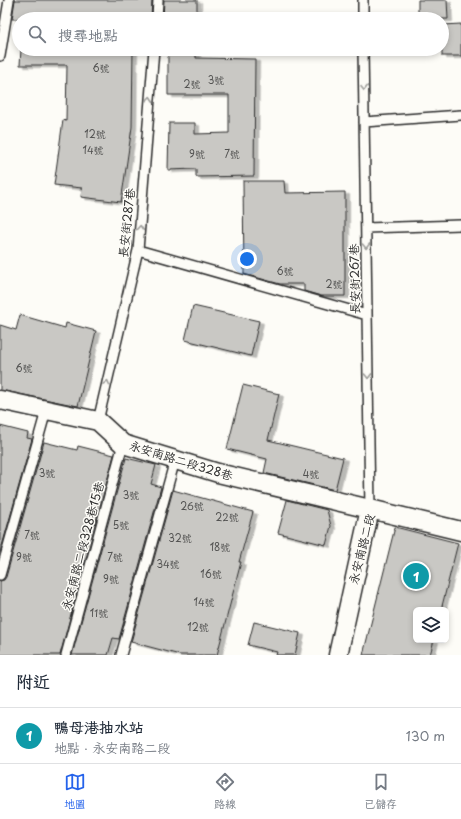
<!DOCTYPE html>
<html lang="zh-TW">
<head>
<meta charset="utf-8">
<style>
	body { margin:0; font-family:"Playpen Sans","LXGW WenKai TC",sans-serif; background:#f6f6f7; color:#1f2937 }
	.controls { position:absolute; right:12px; bottom:12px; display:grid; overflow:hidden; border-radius:6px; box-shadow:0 2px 6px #0003 }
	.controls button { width:36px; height:36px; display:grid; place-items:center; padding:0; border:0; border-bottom:1px solid #e0e1e3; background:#fff; color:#1f2937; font:20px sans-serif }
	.you { position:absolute; left:247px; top:259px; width:14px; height:14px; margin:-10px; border:3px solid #fff; border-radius:50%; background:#1a73e8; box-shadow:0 0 0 6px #1a73e833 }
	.badge { display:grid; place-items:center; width:26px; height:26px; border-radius:50%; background:#2563eb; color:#fff; font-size:13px; font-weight:700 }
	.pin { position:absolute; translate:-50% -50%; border:2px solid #fff; box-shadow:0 1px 4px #0006 }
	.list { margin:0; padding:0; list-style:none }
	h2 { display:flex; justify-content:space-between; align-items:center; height:52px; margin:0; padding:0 16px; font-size:17px }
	h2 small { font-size:13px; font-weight:400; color:#747a83 }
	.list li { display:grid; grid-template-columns:26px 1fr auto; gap:12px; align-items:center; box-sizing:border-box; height:56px; padding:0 16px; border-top:1px solid #e0e1e3 }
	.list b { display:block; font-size:15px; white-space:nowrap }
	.list p { margin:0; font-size:13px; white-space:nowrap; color:#747a83 }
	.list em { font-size:13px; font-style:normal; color:#747a83 }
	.icon { flex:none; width:22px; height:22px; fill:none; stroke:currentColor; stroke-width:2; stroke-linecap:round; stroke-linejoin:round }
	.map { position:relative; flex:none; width:461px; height:655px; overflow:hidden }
	.search { position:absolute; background:#fff; box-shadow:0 2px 6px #0003; left:12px; right:12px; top:12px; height:44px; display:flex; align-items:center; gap:10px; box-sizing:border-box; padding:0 14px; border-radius:22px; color:#747a83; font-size:15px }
	.sheet { height:108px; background:#fff }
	nav { display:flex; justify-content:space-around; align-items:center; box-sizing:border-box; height:56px; border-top:1px solid #e0e1e3; background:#fff; font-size:11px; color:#747a83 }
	nav a { display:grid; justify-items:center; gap:2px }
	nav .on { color:#2563eb }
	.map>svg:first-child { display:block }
	.building { fill:#c9c8c4; stroke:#2b2b2b; filter:url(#shadow) }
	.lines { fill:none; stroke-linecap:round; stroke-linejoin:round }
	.service-casing { stroke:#2b2b2b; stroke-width:12 }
	.minor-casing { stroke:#2b2b2b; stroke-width:21 }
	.service { stroke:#fdfcf7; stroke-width:9 }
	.minor { stroke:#fdfcf7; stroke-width:18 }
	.oneway { stroke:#9e9e9b }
	.labels { text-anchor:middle; stroke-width:3; stroke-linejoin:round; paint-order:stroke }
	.number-label { font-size:10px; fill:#525251 }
	.street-label { font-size:12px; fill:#2b2b2b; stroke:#fdfcf7 }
</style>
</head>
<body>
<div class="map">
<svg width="461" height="655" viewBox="0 0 461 655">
	<defs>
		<filter id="shadow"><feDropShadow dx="4.5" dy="2.5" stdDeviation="0" flood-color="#0004"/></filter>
	</defs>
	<rect width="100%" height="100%" fill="#fdfcf7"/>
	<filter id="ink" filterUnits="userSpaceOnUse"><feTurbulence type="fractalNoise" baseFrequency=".025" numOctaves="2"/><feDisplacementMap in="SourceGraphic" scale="8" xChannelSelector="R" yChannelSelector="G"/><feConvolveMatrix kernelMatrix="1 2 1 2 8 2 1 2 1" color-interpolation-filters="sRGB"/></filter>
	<g filter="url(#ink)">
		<path class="building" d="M15,0H152L151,19H12Z
			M164,0H197V19H163Z
			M418,0H447L448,19H418Z
			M461,24V56H442V25Z
			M21,49H133L132,127L121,202L81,197L82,188L54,185L63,120L66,121L67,65H20Z
			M168,49H196V58L255,59L254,176L196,177V169L168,170L169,123H195V134L229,133V95H168Z
			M243,181H284L285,193L345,192V296H321L304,291V284H280L244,274Z
			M193,306L259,321L251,356L185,340Z
			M20,315L65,328L66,323L96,331L78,406L0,390V325L16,330Z
			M243,385L279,394L268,440L343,458L335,490L264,473L267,459L227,449Z
			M0,426L28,433L27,438L32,439L0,553Z
			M44,442L77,450L78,446L114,455L60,655H0V581L4,580L6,577Z
			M126,458L156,465L151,484L161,487L119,639L113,638L108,655H72Z
			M173,490L253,512L239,562H241L217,655H180L131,642Z
			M287,500L327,510L331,526L326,545L278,533Z
			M395,527L458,543L441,610H416V640H434L430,655H363Z
			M254,622L300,633L295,655H276L277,652L248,645Z"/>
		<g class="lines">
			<defs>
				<path id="service" d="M363,0V19
					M157,19L158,0
					M363,49L370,509
					M0,56L9,0
					M364,122L461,115
					M366,228L461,225
					M138,250L367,315
					M98,421L138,250L154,49
					M0,575L46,411
					M66,655L123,444
					M121,655L175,460"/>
				<path id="minor" d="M0,400L98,421L123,444L218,473L370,509
					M338,655L370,509L461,531"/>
			</defs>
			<use href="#service" class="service-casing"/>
			<use href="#minor" class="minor-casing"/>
			<use href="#service" class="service"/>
			<use href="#minor" class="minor"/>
		</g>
		<defs><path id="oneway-chevron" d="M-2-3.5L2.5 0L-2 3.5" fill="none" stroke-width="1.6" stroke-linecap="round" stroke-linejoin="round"/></defs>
		<g class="oneway">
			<use href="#oneway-chevron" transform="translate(364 88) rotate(89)"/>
			<use href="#oneway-chevron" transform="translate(150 99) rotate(-85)"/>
			<use href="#oneway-chevron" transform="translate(140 228) rotate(-85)"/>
			<use href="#oneway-chevron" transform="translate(366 246) rotate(89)"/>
			<use href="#oneway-chevron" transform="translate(368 376) rotate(89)"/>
			<use href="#oneway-chevron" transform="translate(107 383) rotate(-77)"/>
		</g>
	</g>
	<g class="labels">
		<g class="number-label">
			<text x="101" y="72">6號</text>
			<text x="216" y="84">3號</text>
			<text x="192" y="88">2號</text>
			<text x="95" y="138">12號</text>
			<text x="93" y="154">14號</text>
			<text x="197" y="158">9號</text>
			<text x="232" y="158">7號</text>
			<text x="285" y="275">6號</text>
			<text x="334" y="288">2號</text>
			<text x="24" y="372">6號</text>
			<text x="47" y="477">3號</text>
			<text x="311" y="478">4號</text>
			<text x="131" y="499">3號</text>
			<text x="192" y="510">26號</text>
			<text x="227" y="521">22號</text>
			<text x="121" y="529">5號</text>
			<text x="32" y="539">7號</text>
			<text x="180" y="542">32號</text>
			<text x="220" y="551">18號</text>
			<text x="24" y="561">9號</text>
			<text x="115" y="561">7號</text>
			<text x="168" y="568">34號</text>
			<text x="211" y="578">16號</text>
			<text x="111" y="583">9號</text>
			<text x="204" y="606">14號</text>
			<text x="99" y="617">11號</text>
			<text x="198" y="631">12號</text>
		</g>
		<g class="street-label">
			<text transform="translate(127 223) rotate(-84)" y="4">長安街287巷</text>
			<text transform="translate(355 279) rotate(-91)" y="4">長安街267巷</text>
			<text transform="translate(181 461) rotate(17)" y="4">永安南路二段328巷</text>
			<text transform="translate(83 546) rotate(-75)" y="4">永安南路二段328巷15巷</text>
			<text transform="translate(362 549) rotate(-76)" y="4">永安南路二段</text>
		</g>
	</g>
</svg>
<div class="controls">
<button><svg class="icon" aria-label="layers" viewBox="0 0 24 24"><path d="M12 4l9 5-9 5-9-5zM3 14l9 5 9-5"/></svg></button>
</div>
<div class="you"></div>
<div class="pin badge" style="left:416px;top:576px;background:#0f9aa8">1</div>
<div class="search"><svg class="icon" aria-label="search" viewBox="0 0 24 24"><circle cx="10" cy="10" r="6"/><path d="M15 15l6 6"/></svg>搜尋地點</div>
</div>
<section class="sheet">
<h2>附近<small></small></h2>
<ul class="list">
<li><span class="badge" style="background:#0f9aa8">1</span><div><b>鴨母港抽水站</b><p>地點 · 永安南路二段</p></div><em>130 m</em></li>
</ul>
</section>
<nav>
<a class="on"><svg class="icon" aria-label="map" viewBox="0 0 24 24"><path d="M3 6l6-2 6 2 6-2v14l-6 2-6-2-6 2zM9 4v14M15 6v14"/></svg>地圖</a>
<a><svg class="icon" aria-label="directions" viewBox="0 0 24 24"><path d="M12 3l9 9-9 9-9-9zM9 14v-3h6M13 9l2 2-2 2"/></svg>路線</a>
<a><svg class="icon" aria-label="saved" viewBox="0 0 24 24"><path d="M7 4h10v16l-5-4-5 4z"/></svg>已儲存</a>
</nav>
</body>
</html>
